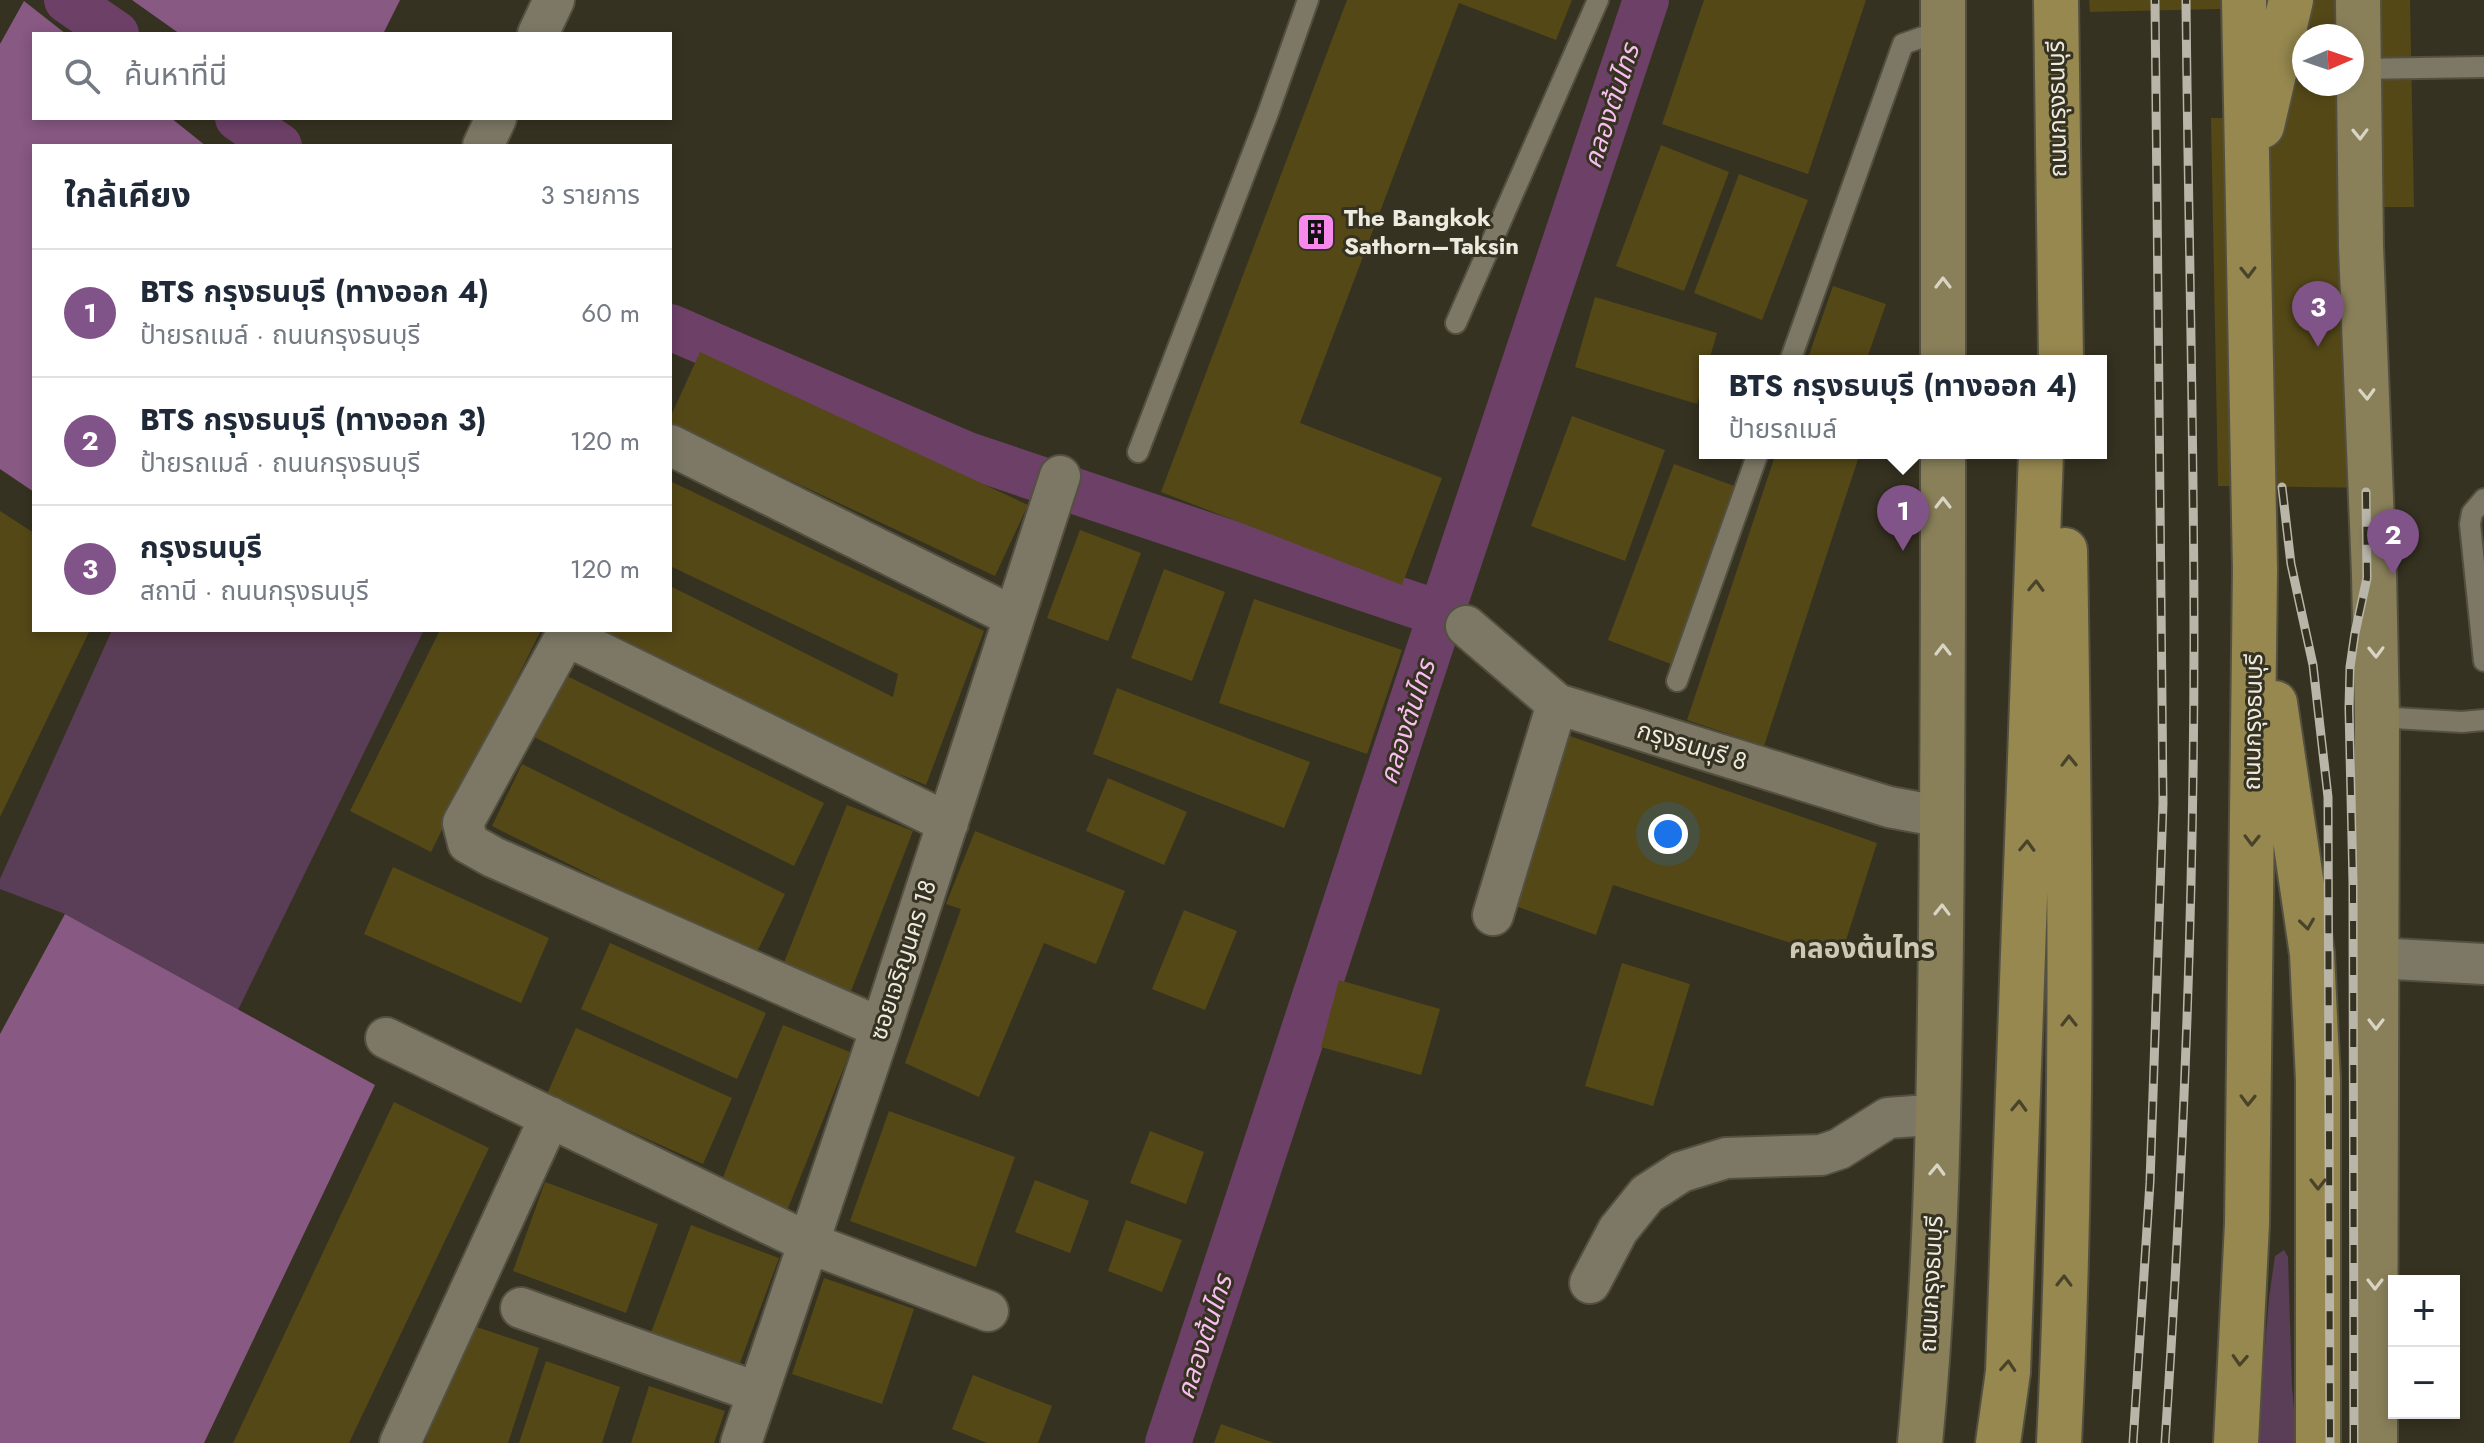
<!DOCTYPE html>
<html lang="th">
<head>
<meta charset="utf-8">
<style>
	body { margin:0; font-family:Jost,"Noto Sans Thai",sans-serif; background:#f2f2f3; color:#1f2937 }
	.controls { position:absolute; right:24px; bottom:24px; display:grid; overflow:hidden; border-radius:0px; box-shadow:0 4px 12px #0003 }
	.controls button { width:72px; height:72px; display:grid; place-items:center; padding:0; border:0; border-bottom:2px solid #e0e1e3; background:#fff; color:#1f2937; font:40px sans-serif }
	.compass { position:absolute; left:2292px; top:24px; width:72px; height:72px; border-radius:50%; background:#fff; box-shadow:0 4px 12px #0003; rotate:88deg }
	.you { position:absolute; left:1668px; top:834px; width:28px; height:28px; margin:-20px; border:6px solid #fff; border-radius:50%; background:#1a73e8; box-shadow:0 0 0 12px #1a73e833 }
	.badge { display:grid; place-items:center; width:52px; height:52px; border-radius:50%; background:#805488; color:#fff; font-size:26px; font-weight:700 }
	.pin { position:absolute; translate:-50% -66px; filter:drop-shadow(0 2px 4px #0008) }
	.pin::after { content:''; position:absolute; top:42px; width:28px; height:24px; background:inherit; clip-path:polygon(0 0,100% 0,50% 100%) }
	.popup { position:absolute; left:1699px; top:355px; width:408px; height:104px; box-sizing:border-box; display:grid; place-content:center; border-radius:0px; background:#fff; filter:drop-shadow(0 2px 6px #0005); font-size:26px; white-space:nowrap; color:#747a83 }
	.popup b { font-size:30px; color:#1f2937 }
	.popup::after { content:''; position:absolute; left:50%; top:100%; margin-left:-16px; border:16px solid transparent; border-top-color:#fff }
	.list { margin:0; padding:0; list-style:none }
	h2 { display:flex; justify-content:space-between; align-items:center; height:104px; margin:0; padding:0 32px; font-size:34px }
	h2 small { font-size:26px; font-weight:400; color:#747a83 }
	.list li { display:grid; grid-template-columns:52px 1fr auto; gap:24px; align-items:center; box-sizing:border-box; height:128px; padding:0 32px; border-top:2px solid #e0e1e3 }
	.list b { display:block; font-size:30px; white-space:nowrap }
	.list p { margin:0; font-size:26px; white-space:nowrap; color:#747a83 }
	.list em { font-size:26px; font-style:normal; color:#747a83 }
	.icon { flex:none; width:44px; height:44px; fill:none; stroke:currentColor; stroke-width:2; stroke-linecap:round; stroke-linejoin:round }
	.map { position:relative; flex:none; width:2484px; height:1443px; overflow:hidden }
	.search { position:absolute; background:#fff; box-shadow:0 4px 12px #0003; left:32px; top:32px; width:640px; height:88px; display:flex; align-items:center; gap:20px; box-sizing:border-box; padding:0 28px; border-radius:0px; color:#747a83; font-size:30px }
	.panel { position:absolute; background:#fff; box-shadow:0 4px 12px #0003; left:32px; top:144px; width:640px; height:488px; border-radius:0px }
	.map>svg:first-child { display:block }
	.green { fill:#5a3d56 }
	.forest { fill:#885983 }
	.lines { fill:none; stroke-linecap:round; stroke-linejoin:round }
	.canal { stroke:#6d4068; stroke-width:46 }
	.building { fill:#544817; fill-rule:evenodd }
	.service-casing { stroke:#545041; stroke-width:24 }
	.minor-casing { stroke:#545041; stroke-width:44 }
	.secondary-casing { stroke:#545041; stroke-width:48 }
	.primary-casing { stroke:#545041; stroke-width:48 }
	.service { stroke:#7c7865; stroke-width:20 }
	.minor { stroke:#7c7865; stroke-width:40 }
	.secondary { stroke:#89805a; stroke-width:44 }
	.primary { stroke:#96884f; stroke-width:44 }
	.rail-casing { stroke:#b9b6a9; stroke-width:9 }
	.rail { stroke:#363221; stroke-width:6; stroke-dasharray:18; stroke-linecap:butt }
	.oneway { stroke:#d9d5c4 }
	.oneway2 { stroke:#49432a }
	.labels { text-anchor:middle; stroke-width:6; stroke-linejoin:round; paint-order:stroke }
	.street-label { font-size:24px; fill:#edeadf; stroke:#363221 }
	.poi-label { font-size:24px; font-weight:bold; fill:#edeadf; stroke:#363221; text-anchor:start }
	.water-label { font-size:26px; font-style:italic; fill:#f8bef0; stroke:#363221 }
	.quarter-label { font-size:28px; font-weight:bold; fill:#cdc8b3; stroke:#363221 }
</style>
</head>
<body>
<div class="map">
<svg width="2484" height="1443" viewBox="0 0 2484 1443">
	<rect width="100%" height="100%" fill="#363221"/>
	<path class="green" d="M112,630H424L238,1010L65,914L0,889V879Z
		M2284,1250L2288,1257L2292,1387L2297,1443H2257L2269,1298L2275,1256Z"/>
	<path class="forest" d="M132,0H400L383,34H180Z
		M24,1L66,34H34V118H171L206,146H34V492L0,469V44Z
		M65,914L375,1085L204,1443H0V1034Z"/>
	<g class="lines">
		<path class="canal" d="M67,0L116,34
			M238,118L279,146
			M670,327L965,454L1441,614
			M1168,1443L1441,614L1646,0"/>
	</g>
	<path class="building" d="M1347,0H1572L1556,40L1459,3L1300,423L1442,478L1402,585L1161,492Z
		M1704,0H1866L1808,174L1662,124Z
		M2089,0H2410L2414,207H2381L2383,488L2218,486L2211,118H2263L2260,8L2090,12ZM2304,36H2352V84H2304Z
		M1661,145L1729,172L1684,291L1616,266Z
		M1739,174L1808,200L1762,320L1694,293Z
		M1833,286L1886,304L1866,361H1807Z
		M1595,297L1717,333L1709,361H1705V376L1697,404L1575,367Z
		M700,352L1028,505L995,576L670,424V418Z
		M1572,416L1665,450L1625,561L1531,526Z
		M1776,453H1860L1764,746L1687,720Z
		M1674,464L1737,487L1671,664L1608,640Z
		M670,481L984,631L926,785L862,759L602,630H670V586L893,697L898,674L670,566Z
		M0,511L34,533V630H90L0,817Z
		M1080,530L1141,553L1108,641L1047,618Z
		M1164,569L1225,592L1192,681L1131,658Z
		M1254,599L1402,650L1367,754L1219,703Z
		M440,630H541L431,852L350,811Z
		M561,673L824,803L794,866L530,735Z
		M1117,688L1310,762L1284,828L1093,754Z
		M1570,736L1877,843L1840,959L1613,885L1596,935L1510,904Z
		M522,764L785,894L755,956L492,826Z
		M1108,778L1187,812L1164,865L1086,831Z
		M847,805L913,831L851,991L783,965Z
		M975,831L1125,891L1096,964L1044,943L979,1097L905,1063L961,909L946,904Z
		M393,867L549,938L521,1003L364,934Z
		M1184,910L1237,931L1205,1010L1152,989Z
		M610,943L766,1013L737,1079L581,1009Z
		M1622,963L1690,984L1653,1106L1585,1086Z
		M1339,980L1440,1009L1421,1075L1321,1047Z
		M783,1025L850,1052L787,1211L720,1185Z
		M576,1028L732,1098L703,1164L547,1094Z
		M394,1102L489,1148L349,1443H233Z
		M889,1111L1015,1157L976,1267L850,1221Z
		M1150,1131L1204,1152L1186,1204L1130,1183Z
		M1035,1180L1089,1201L1070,1253L1015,1232Z
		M545,1182L658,1224L626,1313L513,1271Z
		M1126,1220L1182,1240L1162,1292L1108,1271Z
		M691,1225L779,1258L737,1371L649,1338Z
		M824,1278L914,1309L882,1404L792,1374Z
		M465,1323L539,1348L508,1443H425Z
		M546,1361L620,1387L602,1443H519Z
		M973,1375L1052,1406L1038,1443H987L952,1429Z
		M649,1386L725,1411L714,1443H631Z
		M1221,1424L1274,1443H1214Z"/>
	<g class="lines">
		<defs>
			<path id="service" d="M2359,69L2483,67
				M1456,323L1598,0
				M1790,361L1903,44L1943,30
				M1138,452L1268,113L1308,0
				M2484,499L2472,513L2470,524L2484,661
				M1677,681L1758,453
				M2377,717L2462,722L2484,720"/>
			<path id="minor" d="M538,34L554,0
				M483,146L496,118
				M670,445L1014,617
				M1466,626L1557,704L1889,807L1943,817
				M569,630L463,823L468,843L493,857L881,1028
				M567,636L948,823
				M1493,915L1557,704
				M2377,958L2484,964
				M386,1038L809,1243L988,1311
				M1590,1283L1618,1230L1647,1194L1681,1172L1726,1158L1821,1155L1839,1149L1888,1118L1915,1116L1938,1118
				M521,1308L756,1392
				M400,1443L550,1117
				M741,1443L881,1028L1060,476"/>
			<path id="secondary" d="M1943,0V361
				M2358,0L2361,247L2374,574L2377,717L2375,1443
				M1920,1443C1934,1298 1938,1154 1940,1009C1943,823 1943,638 1943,453"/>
			<path id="primary" d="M2056,0L2061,361
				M2262,126L2291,0
				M2275,703L2312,954L2318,1080V1443
				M1998,1443L2008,1372L2041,453
				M2059,1443C2074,1145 2070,847 2065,550
				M2236,1443L2247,1224L2255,570L2244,0"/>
		</defs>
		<use href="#service" class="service-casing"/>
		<use href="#minor" class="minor-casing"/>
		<use href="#secondary" class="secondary-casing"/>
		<use href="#primary" class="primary-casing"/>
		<use href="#service" class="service"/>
		<use href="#minor" class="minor"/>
		<use href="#secondary" class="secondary"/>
		<use href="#primary" class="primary"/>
		<defs>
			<path id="rail" d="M2282,487L2291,564L2313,665L2328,797L2330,1443
				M2133,1443L2150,1182L2163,803L2155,0
				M2165,1443C2183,1175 2194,907 2194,638C2194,426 2188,213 2186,0
				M2354,1443L2353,883L2349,708L2350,667L2355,633L2367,578L2366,492"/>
		</defs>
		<use href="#rail" class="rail-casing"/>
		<use href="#rail" class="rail"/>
	</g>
	<defs><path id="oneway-chevron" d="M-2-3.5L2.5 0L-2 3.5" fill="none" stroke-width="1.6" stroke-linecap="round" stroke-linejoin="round" transform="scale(2)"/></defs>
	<g class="oneway">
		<use href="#oneway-chevron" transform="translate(2360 134) rotate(89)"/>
		<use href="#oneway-chevron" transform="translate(1943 283) rotate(-90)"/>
		<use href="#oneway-chevron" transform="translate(2367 394) rotate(88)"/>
		<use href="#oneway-chevron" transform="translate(1943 503) rotate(-90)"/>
		<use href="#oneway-chevron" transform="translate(1943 650) rotate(-90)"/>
		<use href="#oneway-chevron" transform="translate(2376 652) rotate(89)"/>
		<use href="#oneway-chevron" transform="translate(1942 910) rotate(-89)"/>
		<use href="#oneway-chevron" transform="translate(2376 1024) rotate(90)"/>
		<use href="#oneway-chevron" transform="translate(1937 1170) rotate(-88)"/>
		<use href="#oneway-chevron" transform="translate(2375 1284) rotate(90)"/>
	</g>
	<g class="oneway2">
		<use href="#oneway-chevron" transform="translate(2248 272) rotate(89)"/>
		<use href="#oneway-chevron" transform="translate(2036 586) rotate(-88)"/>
		<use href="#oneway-chevron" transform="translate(2069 761) rotate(-91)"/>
		<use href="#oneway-chevron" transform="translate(2252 840) rotate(91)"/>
		<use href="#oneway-chevron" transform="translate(2027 846) rotate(-88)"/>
		<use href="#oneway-chevron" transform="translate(2307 924) rotate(82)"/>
		<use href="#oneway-chevron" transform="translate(2069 1021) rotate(-90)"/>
		<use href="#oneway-chevron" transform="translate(2248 1100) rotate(91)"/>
		<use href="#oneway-chevron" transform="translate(2019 1106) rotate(-88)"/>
		<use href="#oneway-chevron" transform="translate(2318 1184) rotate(90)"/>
		<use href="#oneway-chevron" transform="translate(2064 1281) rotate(-89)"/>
		<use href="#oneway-chevron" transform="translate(2240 1360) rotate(93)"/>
		<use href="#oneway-chevron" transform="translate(2008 1366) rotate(-86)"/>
	</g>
	<defs>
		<symbol id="building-square" viewBox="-11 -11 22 22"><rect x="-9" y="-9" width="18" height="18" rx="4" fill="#f788ec" stroke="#363221"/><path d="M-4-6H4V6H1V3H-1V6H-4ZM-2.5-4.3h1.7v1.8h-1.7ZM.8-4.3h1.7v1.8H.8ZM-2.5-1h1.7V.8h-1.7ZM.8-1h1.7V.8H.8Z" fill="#111"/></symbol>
	</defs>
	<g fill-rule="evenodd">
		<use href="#building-square" x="1294" y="210" width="44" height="44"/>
	</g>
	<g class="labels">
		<g class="street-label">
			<text transform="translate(2057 109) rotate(-91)" y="8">ถนนกรุงธนบุรี</text>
			<text transform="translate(2253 722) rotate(-89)" y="8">ถนนกรุงธนบุรี</text>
			<text transform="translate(1692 746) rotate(17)" y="8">กรุงธนบุรี 8</text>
			<text transform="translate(903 960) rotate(-72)" y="8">ซอยเจริญนคร 18</text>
			<text transform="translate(1931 1284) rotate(-87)" y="8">ถนนกรุงธนบุรี</text>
		</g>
		<g class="poi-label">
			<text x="1344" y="226">The Bangkok<tspan x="1344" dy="28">Sathorn–Taksin</tspan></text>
		</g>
		<g class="water-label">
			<text transform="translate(1611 106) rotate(-72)" y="9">คลองต้นไทร</text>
			<text transform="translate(1407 722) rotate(-72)" y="9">คลองต้นไทร</text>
			<text transform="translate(1204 1337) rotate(-72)" y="9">คลองต้นไทร</text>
		</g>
		<g class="quarter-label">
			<text x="1862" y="958">คลองต้นไทร</text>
		</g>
	</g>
</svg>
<div class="controls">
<button>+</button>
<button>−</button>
</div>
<svg class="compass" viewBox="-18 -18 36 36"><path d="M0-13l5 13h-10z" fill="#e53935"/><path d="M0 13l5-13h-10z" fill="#747a83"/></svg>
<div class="you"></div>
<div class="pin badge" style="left:1903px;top:551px">1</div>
<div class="popup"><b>BTS กรุงธนบุรี (ทางออก 4)</b>ป้ายรถเมล์</div>
<div class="pin badge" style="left:2393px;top:575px">2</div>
<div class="pin badge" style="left:2318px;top:347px">3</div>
<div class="search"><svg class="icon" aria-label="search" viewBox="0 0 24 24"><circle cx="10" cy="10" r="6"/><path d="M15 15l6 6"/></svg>ค้นหาที่นี่</div>
<section class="panel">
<h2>ใกล้เคียง<small>3 รายการ</small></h2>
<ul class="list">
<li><span class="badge">1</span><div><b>BTS กรุงธนบุรี (ทางออก 4)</b><p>ป้ายรถเมล์ · ถนนกรุงธนบุรี</p></div><em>60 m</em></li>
<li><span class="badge">2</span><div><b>BTS กรุงธนบุรี (ทางออก 3)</b><p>ป้ายรถเมล์ · ถนนกรุงธนบุรี</p></div><em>120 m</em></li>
<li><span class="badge">3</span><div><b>กรุงธนบุรี</b><p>สถานี · ถนนกรุงธนบุรี</p></div><em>120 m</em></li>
</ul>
</section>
</div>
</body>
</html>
